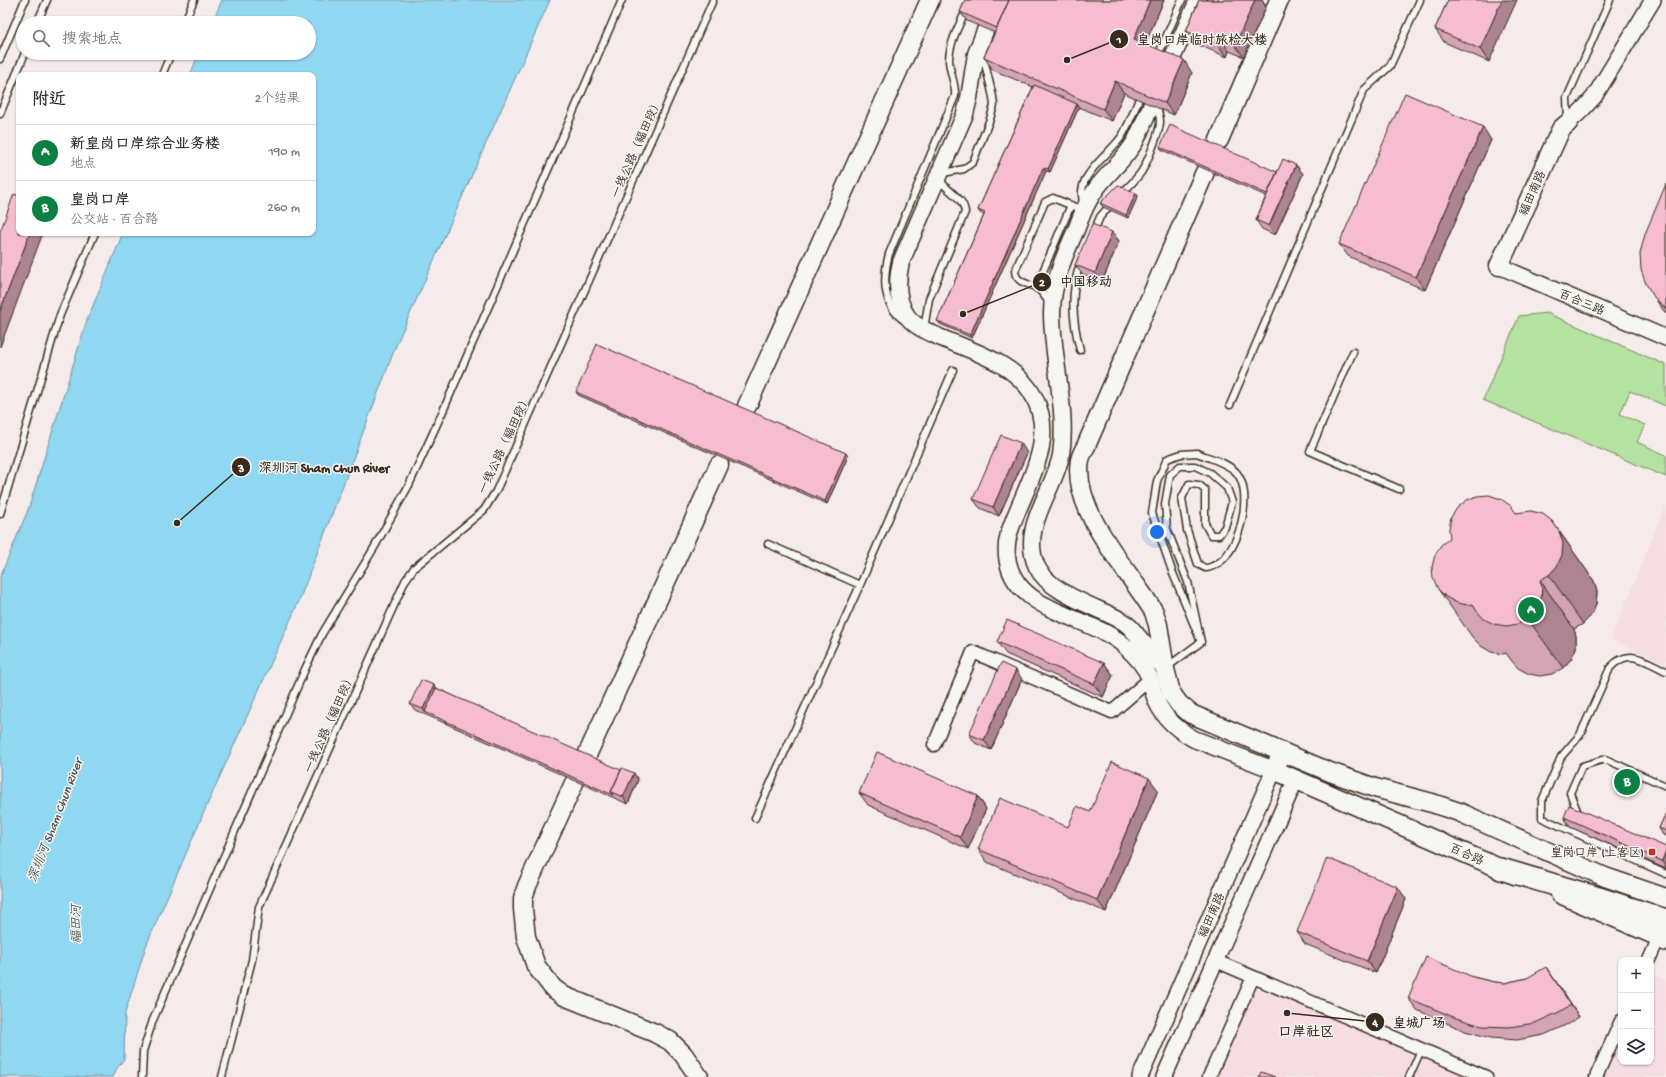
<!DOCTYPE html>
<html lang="zh">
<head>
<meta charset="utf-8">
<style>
	body { margin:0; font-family:"Gochi Hand","LXGW WenKai TC",sans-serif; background:#f2f2f3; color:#2b2b33 }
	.controls { position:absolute; right:12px; bottom:12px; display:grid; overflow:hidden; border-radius:8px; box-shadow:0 1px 3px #0004 }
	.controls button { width:36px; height:36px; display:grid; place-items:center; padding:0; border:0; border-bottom:1px solid #e1e1e2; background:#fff; color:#2b2b33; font:20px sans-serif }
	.you { position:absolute; left:1157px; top:532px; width:14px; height:14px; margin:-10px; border:3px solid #fff; border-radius:50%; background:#1a73e8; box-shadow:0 0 0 6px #1a73e833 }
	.badge { display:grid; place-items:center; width:26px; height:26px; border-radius:50%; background:#0b8043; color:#fff; font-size:13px; font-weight:700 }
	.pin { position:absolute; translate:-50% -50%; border:2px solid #fff; box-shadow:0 1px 4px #0006 }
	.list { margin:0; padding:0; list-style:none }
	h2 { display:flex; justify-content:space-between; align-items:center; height:52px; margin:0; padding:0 16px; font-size:17px }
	h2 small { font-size:13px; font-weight:400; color:#7c7c81 }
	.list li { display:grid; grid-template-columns:26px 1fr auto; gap:12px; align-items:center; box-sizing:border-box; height:56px; padding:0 16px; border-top:1px solid #e1e1e2 }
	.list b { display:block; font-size:15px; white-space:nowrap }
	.list p { margin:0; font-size:13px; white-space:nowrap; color:#7c7c81 }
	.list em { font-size:13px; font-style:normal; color:#7c7c81 }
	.icon { flex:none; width:22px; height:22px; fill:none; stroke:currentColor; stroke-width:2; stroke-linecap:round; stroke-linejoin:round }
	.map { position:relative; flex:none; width:1666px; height:1077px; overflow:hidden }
	.search { position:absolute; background:#fff; box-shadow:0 1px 3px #0004; left:16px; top:16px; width:300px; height:44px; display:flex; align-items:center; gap:10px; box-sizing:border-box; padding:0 14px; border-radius:22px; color:#7c7c81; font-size:15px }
	.panel { position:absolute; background:#fff; box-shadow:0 1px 3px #0004; left:16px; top:72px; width:300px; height:164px; border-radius:8px }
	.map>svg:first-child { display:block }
	.built { fill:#f6dde3 }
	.green { fill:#b4e2a1; stroke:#788660 }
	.water { fill:#90d7f1; stroke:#6e929d }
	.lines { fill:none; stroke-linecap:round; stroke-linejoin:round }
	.service-casing { stroke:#3b2a1e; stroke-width:9 }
	.minor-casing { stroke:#3b2a1e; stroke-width:15 }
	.tertiary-casing { stroke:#3b2a1e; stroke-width:18 }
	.secondary-casing { stroke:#3b2a1e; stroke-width:19 }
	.primary-casing { stroke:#3b2a1e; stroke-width:21 }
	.motorway-casing { stroke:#3b2a1e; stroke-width:24 }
	.service { stroke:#f6f6f2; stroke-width:6 }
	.minor { stroke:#f6f6f2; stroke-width:12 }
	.tertiary { stroke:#f6f6f2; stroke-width:15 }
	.secondary { stroke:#f6f6f2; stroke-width:16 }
	.primary { stroke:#f6f6f2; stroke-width:18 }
	.motorway { stroke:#f6f6f2; stroke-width:21 }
	.wall { fill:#d4a3b4; stroke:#3b2a1e }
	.shaded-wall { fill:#ac8492; stroke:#3b2a1e }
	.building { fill:#f6bdd1; stroke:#3b2a1e }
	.poi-dot { fill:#c8321e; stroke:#f6f6f2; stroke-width:1.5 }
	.labels { text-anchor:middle; stroke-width:3; stroke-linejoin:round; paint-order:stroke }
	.street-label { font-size:12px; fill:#3b2a1e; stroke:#f6f6f2 }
	.poi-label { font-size:12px; fill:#3b2a1e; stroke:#f6f6f2; text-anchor:end }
	.water-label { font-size:13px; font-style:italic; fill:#505553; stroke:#f6f6f2 }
	.quarter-label { font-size:14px; font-weight:bold; fill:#3b2a1e; stroke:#f6f6f2 }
	.leader { fill:none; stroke:#3b2a1e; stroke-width:1.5 }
	.callout-dot { fill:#3b2a1e; stroke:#f6f6f2; stroke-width:1.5 }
	.mark-label { font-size:12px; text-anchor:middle; font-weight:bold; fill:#fff }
	.callout-label { font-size:13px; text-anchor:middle; font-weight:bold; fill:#3b2a1e; stroke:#f6f6f2; stroke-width:3; stroke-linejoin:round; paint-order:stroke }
</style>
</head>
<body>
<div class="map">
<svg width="1666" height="1077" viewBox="0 0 1666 1077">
	<rect width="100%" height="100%" fill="#f6ebeb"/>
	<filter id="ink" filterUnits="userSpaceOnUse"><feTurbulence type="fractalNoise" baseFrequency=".025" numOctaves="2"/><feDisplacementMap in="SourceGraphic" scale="8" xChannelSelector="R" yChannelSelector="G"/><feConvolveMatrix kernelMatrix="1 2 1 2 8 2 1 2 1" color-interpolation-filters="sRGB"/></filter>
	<g filter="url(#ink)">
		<path class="built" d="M1666,504V664L1611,639Z
			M1651,973L1666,980V1077H1596L1621,1021V1062H1651Z
			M1253,977L1486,1077H1209Z"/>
		<path class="green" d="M1547,313L1666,365V406L1630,391L1620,414L1645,425L1637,442L1666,455V477L1483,400L1519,316Z"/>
		<path class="water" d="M222,0H550L397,343L299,601L207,805L146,946L125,1013L124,1059L117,1068L113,1077H0V577L28,510L87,320L123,233H313V75H190L199,53H309V23H212Z"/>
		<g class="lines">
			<defs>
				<path id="service" d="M37,23L47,0
					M184,23L194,0
					M1157,58L1182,0
					M0,59L25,0
					M162,75L171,53
					M0,114L25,53
					M1568,121L1567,98L1610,0
					M1121,194C1128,187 1136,180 1142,171C1147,162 1160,132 1160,122C1160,115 1158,110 1155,104
					M1093,233L1100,217L1112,203
					M1036,288L1071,205
					M1049,303C1046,298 1042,292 1037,288C1028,283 1016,283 1015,271L1045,202L1053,198L1075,207L1085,208C1071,177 1107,158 1122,136C1130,123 1135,108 1141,94
					M902,319C882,303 883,277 889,254L955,96C956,83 949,72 949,59C950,39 963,18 971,0
					M924,329L929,299L965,212C963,194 942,191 938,174L964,169L973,162L990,119L994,105L993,97L982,51
					M1080,350C1072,319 1070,291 1081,261
					M1353,352L1310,451L1399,489
					M1230,405L1364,90L1390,66L1420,0
					M1197,453C1209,458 1226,462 1236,472C1254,492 1240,547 1220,562C1216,564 1211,568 1206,568C1204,568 1200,565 1198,564L1187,530L1182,498L1189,484L1199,485L1205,490V524L1211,535H1219L1225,527L1232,502L1227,488L1210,473L1195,466H1180L1170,475L1165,504L1167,529L1188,582L1201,642L1172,571L1152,513L1157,481L1167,459L1181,454Z
					M0,514L60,315L95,233
					M768,544L860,585
					M1167,667L1201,642
					M1666,671C1645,661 1629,647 1610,668L1580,735L1561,757L1542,801V818L1666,874
					M1578,813L1570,793L1582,766L1605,759L1666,786
					M755,818L860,585L953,370
					M142,1077L143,1051L153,1020L306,667L322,634L374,548L409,485L443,411L622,0
					M222,1077L252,960L259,907L405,581L414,568L484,510L496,491L713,0
					M1409,1077L1421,1050"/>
				<path id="minor" d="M934,745L973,652L1112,712L1150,679
					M1649,960L1659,937
					M1216,961L1486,1077
					M1209,1077L1253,977
					M1596,1077L1621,1021"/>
				<path id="tertiary" d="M1568,123L1583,109L1594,97L1653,0
					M1499,266L1666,338
					M1140,1077L1274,770
					M1164,1077L1296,779"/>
				<path id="secondary" d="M997,0L976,54L969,98L965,114L901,262C897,279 896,300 907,316C915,327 927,331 939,337C972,351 1016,363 1034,397C1055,437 1032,475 1017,512C1011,527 1005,540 1007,556C1013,614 1091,614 1126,647C1136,656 1145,666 1150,678C1152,683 1152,689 1154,694C1160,715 1176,729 1194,739L1274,770
					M1165,669L1131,628L1124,622C1098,607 1050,594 1037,567C1019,528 1054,492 1061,455C1068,410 1052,359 1052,313C1052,284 1064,256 1076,230C1081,216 1087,201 1096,189C1109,171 1124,161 1136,140L1198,0"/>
				<path id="primary" d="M1219,140L1279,0
					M1205,172L1086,446C1084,450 1081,455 1080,460C1071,511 1129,570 1154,612L1158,625L1165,669L1171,693L1179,704L1191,714L1330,772L1375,788L1432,803L1459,812L1605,877L1666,898
					M1499,266L1561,129L1568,123
					M747,406L930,0
					M588,753L719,465
					M1282,753L1274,770L1515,875
					M574,783L527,886L523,898V909L526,937L536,966L553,988L564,996L655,1033L670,1041L683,1054L699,1077
					M1560,894L1659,937"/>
				<path id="motorway" d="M1501,869L1599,898L1666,920
					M1659,937L1666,940"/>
			</defs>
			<use href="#service" class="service-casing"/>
			<use href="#minor" class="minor-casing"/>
			<use href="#tertiary" class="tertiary-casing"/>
			<use href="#secondary" class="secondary-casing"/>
			<use href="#primary" class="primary-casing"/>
			<use href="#motorway" class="motorway-casing"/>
			<use href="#service" class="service"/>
			<use href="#minor" class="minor"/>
			<use href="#tertiary" class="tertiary"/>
			<use href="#secondary" class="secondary"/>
			<use href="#primary" class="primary"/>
			<use href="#motorway" class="motorway"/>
		</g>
		<path class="wall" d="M965,0H1164L1145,44L1192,73L1174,115L1124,93L1112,121L1079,107L1050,172L1046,171L972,338L940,324L937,321L984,215L980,213L978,210L1033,87L993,70L984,57L995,33L967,21L960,12Z
			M1199,0H1262L1266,7L1244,57L1229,51L1227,57L1194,43L1186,31Z
			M1448,0L1489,62L1444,42L1435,29Z
			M1491,140L1425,290L1348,256L1339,244Z
			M1160,147L1277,172L1296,165L1303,174L1275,235L1262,229L1256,220L1266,196L1162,150Z
			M1666,184V314L1656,300Z
			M1136,193L1138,196L1128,218L1103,207L1100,203Z
			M1112,232L1119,241L1102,282L1082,274L1075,265Z
			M576,392L848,456L827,504L578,395Z
			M1027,453L999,516L980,508L973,499Z
			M1516,513L1552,521L1594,581L1597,592L1596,604L1592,615L1583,624L1574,629L1576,636V648L1571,659L1563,668L1552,674L1540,676L1529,674L1518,668L1511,660L1506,653L1503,654L1491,652L1481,646L1473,638L1438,589Z
			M997,642L1104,663L1113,675L1103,697L1006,654Z
			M1022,679L991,750L975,743L969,734Z
			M436,688L638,780L628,804L415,710L410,704Z
			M1158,790L1106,912L987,862L978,849L1068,827L1090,812Z
			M859,793L978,796L986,809L968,849L868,805Z
			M1666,813V836L1663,835L1659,828Z
			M1564,817L1666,847V869L1570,827Z
			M1406,899L1376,973L1305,944L1297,932Z
			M1473,977L1494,982L1505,983L1527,978L1555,980L1579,1017L1568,1024L1544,1035L1517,1040L1491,1038L1465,1031L1417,1010L1408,998Z"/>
		<path class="shaded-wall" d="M1150,0H1164L1142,51L1134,39Z
			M1255,0H1262L1266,7L1244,57L1235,45Z
			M1502,0H1517L1489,62L1480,49Z
			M1221,39L1229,51L1227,57L1218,45Z
			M1184,60L1192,73L1174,115L1165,103Z
			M1115,81L1124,93L1112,121L1103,109Z
			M1077,104L1079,107L1050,172L1048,169Z
			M1483,127L1491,140L1425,290L1416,277Z
			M1296,165L1303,174L1275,235L1269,226Z
			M1043,168L1046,171L972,338L970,335Z
			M1136,193L1138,196L1128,218L1126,215Z
			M1112,232L1119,241L1102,282L1095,273Z
			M30,233H43L0,347V311Z
			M1021,443L1027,453L999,516L993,507Z
			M846,453L848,456L827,504L825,501Z
			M1559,531L1594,581L1597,592L1596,604L1592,615L1583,624L1549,575Z
			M1540,580L1574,629L1576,636V648L1571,659L1563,668L1528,619Z
			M1104,663L1113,675L1103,697L1094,684Z
			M1016,670L1022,679L991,750L984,740Z
			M434,685L438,692L425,712L423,709Z
			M634,773L638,780L628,804L623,797Z
			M1149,778L1158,790L1106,912L1097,900Z
			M978,796L986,809L968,849L960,837Z
			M1666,850V867L1662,861Z
			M1398,887L1406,899L1376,973L1367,961Z
			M1546,967L1555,980L1579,1017L1571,1005Z"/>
		<path class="building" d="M965,0H1009L997,28L960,12Z
			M1009,0H1150L1134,39L1184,60L1165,103L1115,81L1103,109L984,57Z
			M1199,0H1255L1235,45L1221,39L1218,45L1186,31Z
			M1448,0H1502L1480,49L1435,29Z
			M1034,85L1077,104L1048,169L1043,168L970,335L937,321L985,213L978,210Z
			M1405,93L1483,127L1416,277L1339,244Z
			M1170,125L1277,172L1267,194L1160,147Z
			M1283,159L1296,165L1269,226L1256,220Z
			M1666,184V309L1656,300L1646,284L1641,270L1640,254L1645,234Z
			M1118,185L1136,193L1126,215L1100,203Z
			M14,194L19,196V233H30L0,311V232Z
			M1092,224L1112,232L1095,273L1075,265Z
			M597,344L846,453L825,501L576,392Z
			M1001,435L1021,443L993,507L973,499Z
			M1489,495L1501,499L1511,506L1516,513L1531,511L1543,514L1552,521L1559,531L1563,543L1562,555L1557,566L1549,575L1540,580L1542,587L1541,599L1537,610L1528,619L1518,624L1506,626L1494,624L1484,619L1476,610L1473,604L1468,605L1457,603L1446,597L1438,589L1433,578L1432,567L1435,555L1441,545L1450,538L1449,529L1451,517L1458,507L1467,500L1477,496Z
			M1007,620L1104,663L1094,684L997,642Z
			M1001,663L1016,670L984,740L969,734Z
			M421,680L434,685L423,709L410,704Z
			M436,688L621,770L611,792L613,795L425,712Z
			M877,752L978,796L960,837L859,793Z
			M1112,762L1149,778L1097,900L978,849L1000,798L1068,827L1077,806L1090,812Z
			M622,768L634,773L623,797L611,792Z
			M1569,805L1666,847V850L1662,861L1564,817Z
			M1666,813V831L1659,828Z
			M1327,858L1398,887L1367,961L1297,932Z
			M1426,957L1473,977L1494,982L1505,983L1527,978L1546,967L1571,1005L1559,1012L1535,1023L1509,1027L1482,1026L1456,1018L1408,998Z
			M1261,1072L1275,1077H1259Z"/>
	</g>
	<rect class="poi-dot" x="1648" y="848" width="8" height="8" rx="2"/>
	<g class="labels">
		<g class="street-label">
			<text transform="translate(636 148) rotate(-66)" y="4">一线公路（福田段）</text>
			<text transform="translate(1532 193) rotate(-66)" y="4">福田南路</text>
			<text transform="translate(1582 302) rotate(23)" y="4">百合三路</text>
			<text transform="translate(504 444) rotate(-65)" y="4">一线公路（福田段）</text>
			<text transform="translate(329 723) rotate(-66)" y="4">一线公路（福田段）</text>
			<text transform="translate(1467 854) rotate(24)" y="4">百合路</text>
			<text transform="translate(1211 915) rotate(-66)" y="4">福田南路</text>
		</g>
		<g class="poi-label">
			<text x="1644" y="856">皇岗口岸 (上客区)</text>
		</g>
		<g class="water-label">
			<text transform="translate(54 820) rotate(-69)" y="5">深圳河 Sham Chun River</text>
			<text transform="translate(75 924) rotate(-91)" y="5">福田河</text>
		</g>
		<g class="quarter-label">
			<text x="1306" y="1036">口岸社区</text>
		</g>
	</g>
	<path class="leader" d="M1067 60L1119 39M963 314L1042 282M177 523L241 467M1287 1013L1375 1022"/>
	<g class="callout-dot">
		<circle cx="1067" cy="60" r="4"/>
		<circle cx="963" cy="314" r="4"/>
		<circle cx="177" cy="523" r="4"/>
		<circle cx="1287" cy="1013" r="4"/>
		<circle cx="1119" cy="39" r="10"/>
		<circle cx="1042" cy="282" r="10"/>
		<circle cx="241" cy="467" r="10"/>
		<circle cx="1375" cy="1022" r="10"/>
	</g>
	<g class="mark-label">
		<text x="1119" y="43">1</text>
		<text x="1042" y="286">2</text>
		<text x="241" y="472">3</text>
		<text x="1375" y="1026">4</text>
	</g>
	<g class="callout-label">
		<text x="1202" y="44">皇岗口岸临时旅检大楼</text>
		<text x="1086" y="286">中国移动</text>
		<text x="324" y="472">深圳河 Sham Chun River</text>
		<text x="1419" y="1027">皇城广场</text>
	</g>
</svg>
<div class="controls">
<button>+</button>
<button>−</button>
<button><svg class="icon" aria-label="layers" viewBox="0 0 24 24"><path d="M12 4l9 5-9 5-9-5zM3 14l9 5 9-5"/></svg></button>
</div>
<div class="you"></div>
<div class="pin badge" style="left:1531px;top:610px">A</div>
<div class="pin badge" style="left:1627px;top:782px">B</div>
<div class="search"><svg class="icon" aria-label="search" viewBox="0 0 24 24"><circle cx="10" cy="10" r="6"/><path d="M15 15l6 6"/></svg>搜索地点</div>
<section class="panel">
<h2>附近<small>2个结果</small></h2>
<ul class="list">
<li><span class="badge">A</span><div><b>新皇岗口岸综合业务楼</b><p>地点</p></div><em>190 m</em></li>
<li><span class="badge">B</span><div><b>皇岗口岸</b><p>公交站 · 百合路</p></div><em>260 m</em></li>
</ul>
</section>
</div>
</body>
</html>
